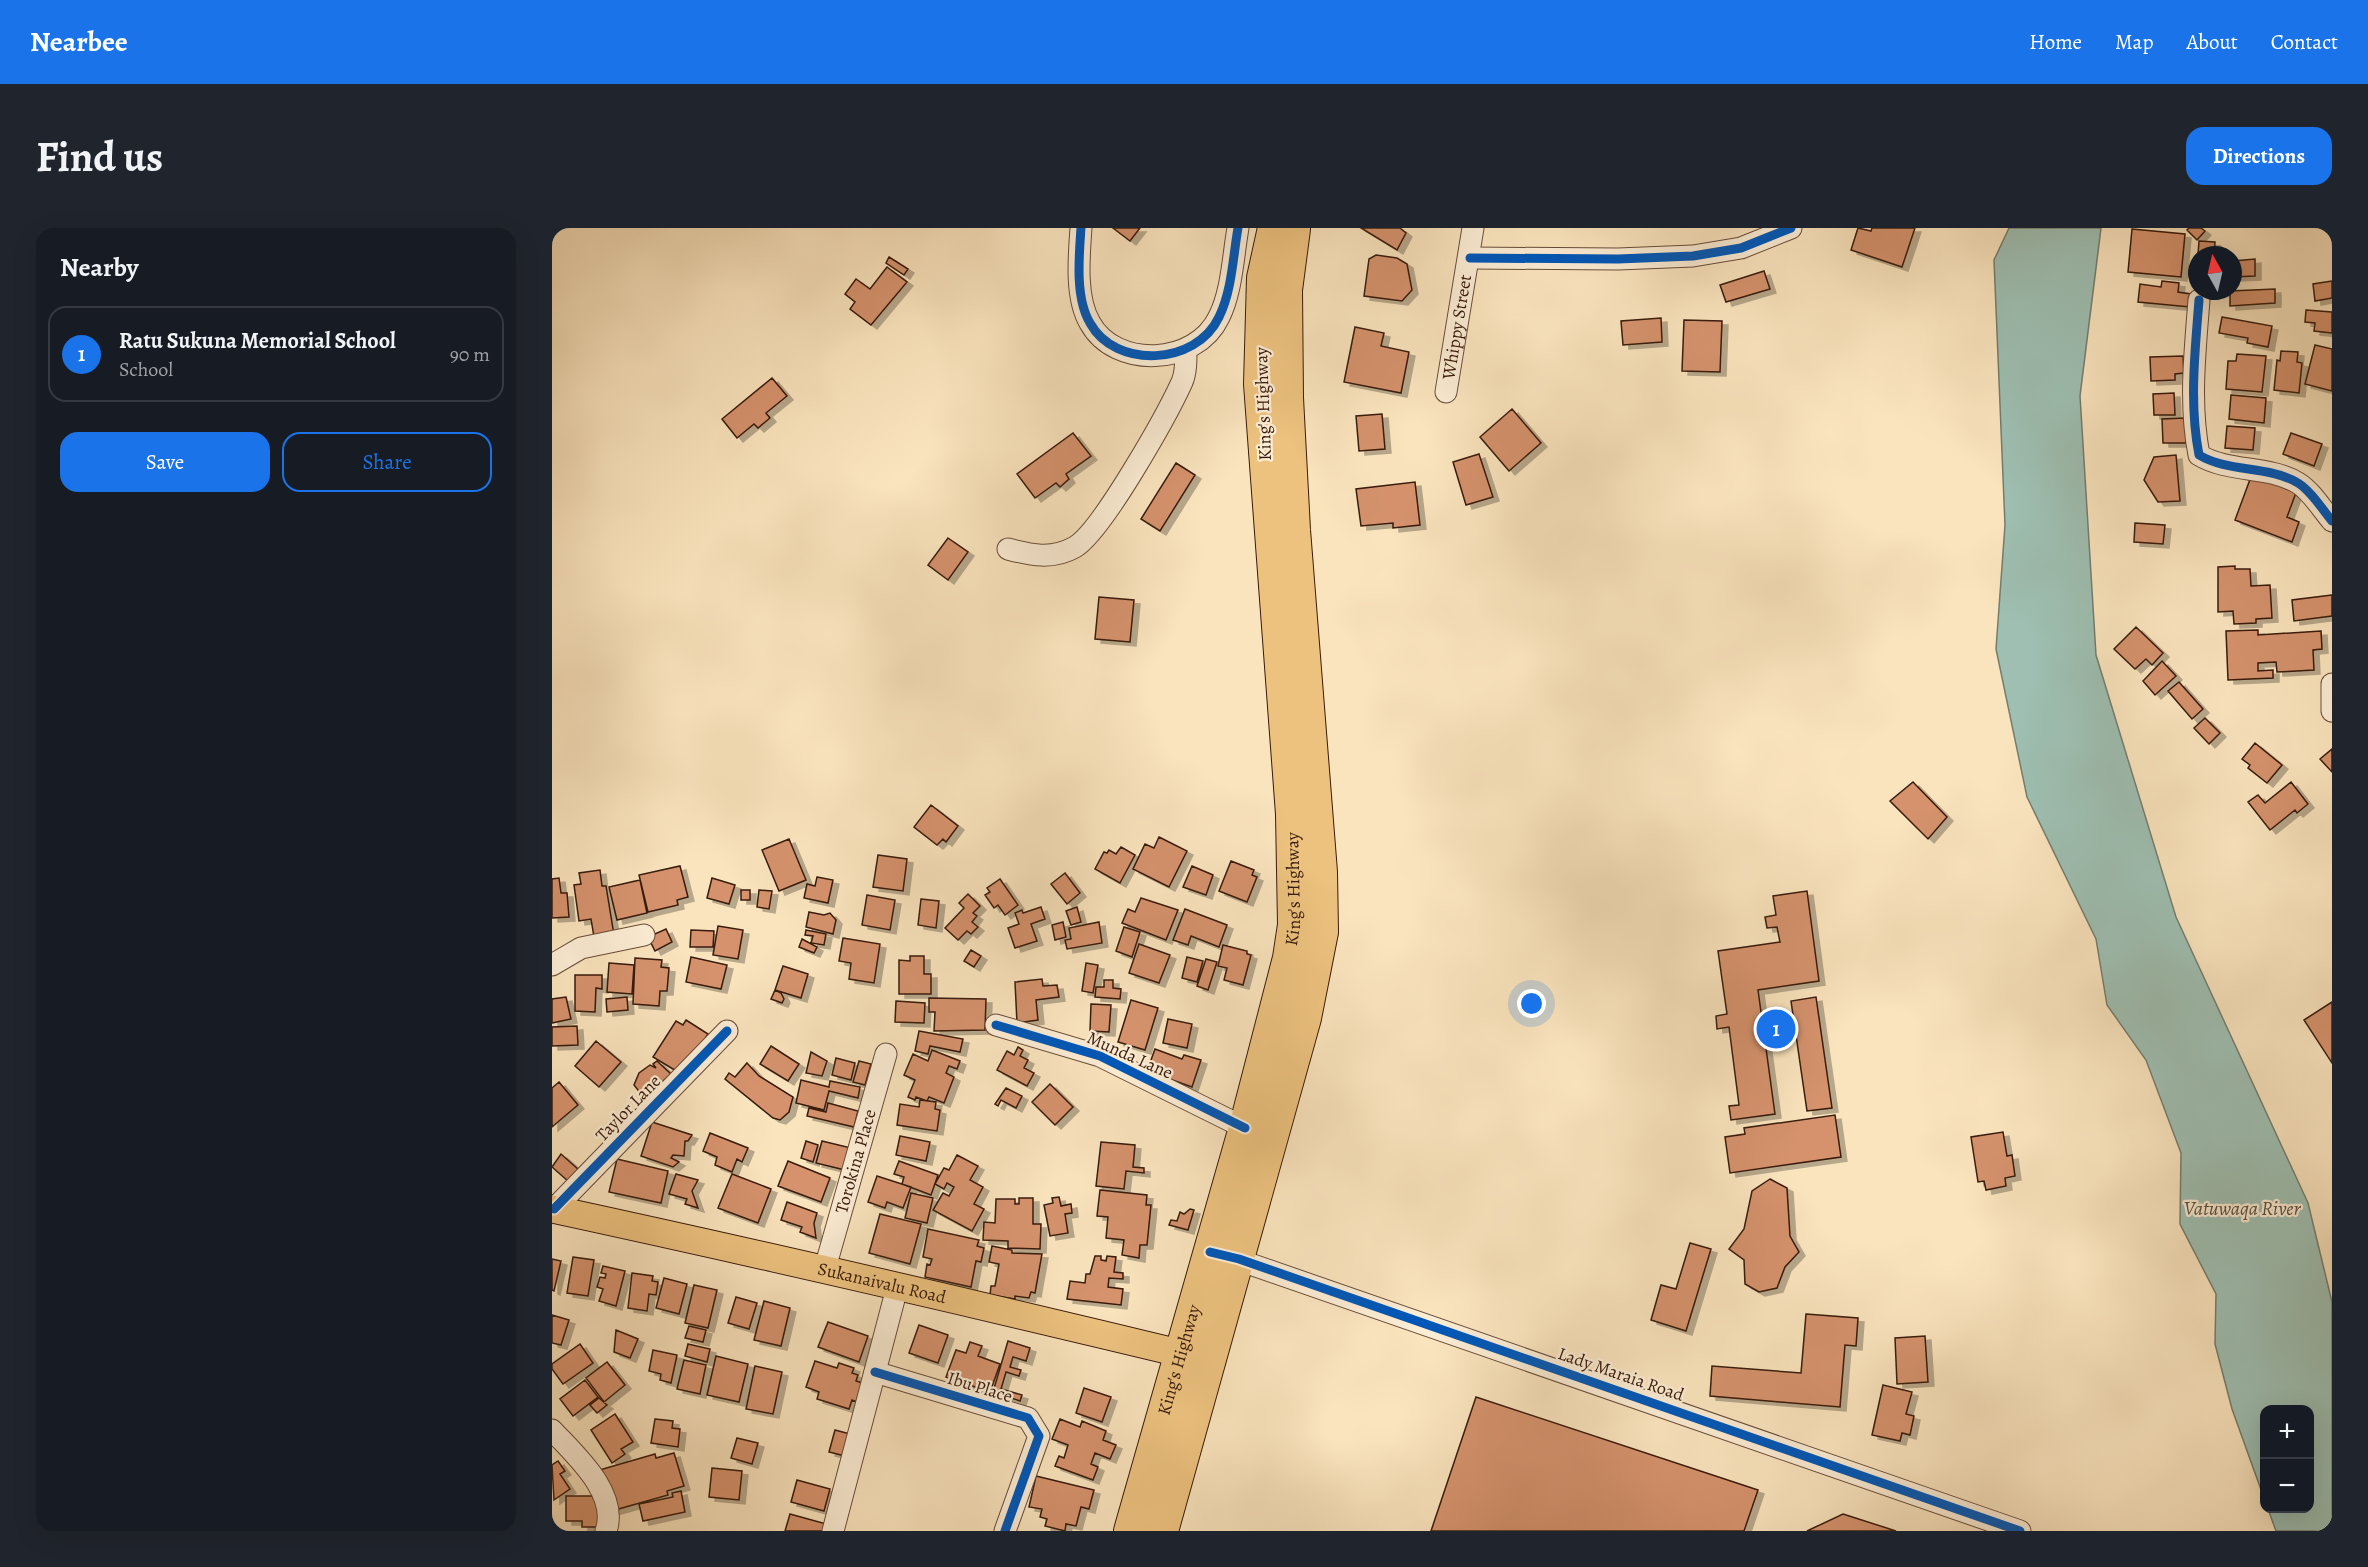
<!DOCTYPE html>
<html lang="en">
<head>
<meta charset="utf-8">
<style>
	body { margin:0; font-family:Alegreya,serif; background:#20242c; color:#f1f3f6 }
	.controls { position:absolute; right:18px; bottom:18px; display:grid; overflow:hidden; border-radius:12px; box-shadow:0 6px 24px #0002 }
	.controls button { width:54px; height:54px; display:grid; place-items:center; padding:0; border:0; border-bottom:2px solid #363941; background:#171b24; color:#f1f3f6; font:30px sans-serif }
	.compass { position:absolute; left:1636px; top:18px; width:54px; height:54px; border-radius:50%; background:#171b24; box-shadow:0 6px 24px #0002; rotate:352deg }
	.you { position:absolute; left:980px; top:776px; width:21px; height:21px; margin:-15px; border:4px solid #fff; border-radius:50%; background:#1a73e8; box-shadow:0 0 0 9px #1a73e833 }
	.badge { display:grid; place-items:center; width:39px; height:39px; border-radius:50%; background:#1a73e8; color:#fff; font-size:20px; font-weight:700 }
	.pin { position:absolute; translate:-50% -50%; border:3px solid #fff; box-shadow:0 2px 6px #0006 }
	.list { margin:0; padding:0; list-style:none }
	h2 { display:flex; justify-content:space-between; align-items:center; height:78px; margin:0; padding:0 24px; font-size:26px }
	h2 small { font-size:20px; font-weight:400; color:#9ea1a6 }
	.list li { display:grid; grid-template-columns:39px 1fr auto; gap:18px; align-items:center; box-sizing:border-box; height:96px; margin:0 12px 12px; padding:0 12px; border:2px solid #363941; border-radius:18px }
	.list b { display:block; font-size:22px; white-space:nowrap }
	.list p { margin:0; font-size:20px; white-space:nowrap; color:#9ea1a6 }
	.list em { font-size:20px; font-style:normal; color:#9ea1a6 }
	.actions { display:flex; gap:12px; padding:18px 24px }
	.actions a { flex:1; padding:14px 0; border:2px solid #1a73e8; border-radius:18px; text-align:center; font-size:21px; color:#1a73e8 }
	.actions .main { background:#1a73e8; color:#fff }
	.map { position:relative; flex:none; width:1780px; height:1303px; overflow:hidden; border-radius:18px }
	header { display:flex; align-items:center; gap:36px; box-sizing:border-box; height:84px; padding:0 30px; background:#1a73e8; color:#fff }
	header strong { font-size:28px }
	nav { display:flex; gap:33px; margin-inline-start:auto; font-size:21px }
	.intro { display:flex; align-items:center; justify-content:space-between; box-sizing:border-box; height:144px; padding:0 36px }
	h1 { margin:0; font-size:42px }
	.button { padding:15px 27px; border-radius:18px; background:#1a73e8; color:#fff; font-size:21px; font-weight:700 }
	main { display:flex; gap:36px; padding:0 36px }
	aside { flex:1; background:#171b24; border-radius:18px; box-shadow:0 6px 24px #0002 }
	.map>svg:first-child { display:block }
	.water { fill:#9ebfb2; stroke:#757d6f; stroke-width:1.5 }
	.building { fill:#d5926d; stroke:#381a0b; stroke-width:1.5; filter:url(#shadow) }
	.lines { fill:none; stroke-linecap:round; stroke-linejoin:round }
	.minor-casing { stroke:#684c38; stroke-width:23 }
	.major-casing { stroke:#381a0b; stroke-width:29 }
	.highway-casing { stroke:#381a0b; stroke-width:34 }
	.minor { stroke:#fcedd5; stroke-width:21 }
	.major { stroke:#edc27f; stroke-width:27 }
	.highway { stroke:#edc27f; stroke-width:32 }
	.cycleway-casing { stroke:#fcedd5; stroke-width:13 }
	.cycleway { stroke:#0057b8; stroke-width:9 }
	.labels { text-anchor:middle; stroke-width:4.5; stroke-linejoin:round; paint-order:stroke }
	.street-label { font-size:18px; fill:#381a0b; stroke:#fcedd5 }
	.water-label { font-size:20px; font-style:italic; fill:#574c3d; stroke:#fcedd5 }
</style>
</head>
<body>
<header>
<strong>Nearbee</strong>
<nav><a>Home</a><a>Map</a><a>About</a><a>Contact</a></nav>
</header>
<div class="intro"><h1>Find us</h1><a class="button">Directions</a></div>
<main>
<aside>
<h2>Nearby<small></small></h2>
<ul class="list">
<li><span class="badge">1</span><div><b>Ratu Sukuna Memorial School</b><p>School</p></div><em>90 m</em></li>
</ul>
<div class="actions"><a class="main">Save</a><a>Share</a></div>
</aside>
<div class="map">
<svg width="1780" height="1303" viewBox="0 0 1780 1303">
	<defs>
		<filter id="shadow"><feDropShadow dx="6" dy="4" stdDeviation="0" flood-color="#0004"/></filter>
	</defs>
	<rect width="100%" height="100%" fill="#fae4be"/>
	<filter id="stains"><feTurbulence type="fractalNoise" baseFrequency=".00333" numOctaves="4"/><feColorMatrix values="0 0 0 0 .2 0 0 0 0 .09 0 0 0 0 .02 0 0 0 .5 -.17"/></filter>
	<radialGradient id="worn" r=".72"><stop offset=".6" stop-color="#630" stop-opacity="0"/><stop offset="1" stop-color="#630" stop-opacity=".3"/></radialGradient>
	<path class="water" d="M1457,0H1549L1528,168L1544,427L1624,689L1756,975L1780,1074V1303H1724L1716,1281L1758,1280V1182H1712V1270L1680,1181L1663,1116L1664,1066L1628,996L1629,925L1594,832L1555,777L1544,711L1475,569L1444,421L1453,297L1442,32Z"/>
	<path class="building" d="M561,0H588L578,13Z
		M809,0H848L854,5L845,22Z
		M1306,0L1319,3L1320,0H1363L1350,39L1299,22Z
		M1637,0H1649L1653,3L1645,12L1635,2Z
		M1580,1L1633,6L1629,49L1576,44Z
		M1647,13L1663,14L1662,27H1646Z
		M824,27L845,30L855,36L860,62L850,73L812,68L817,31Z
		M337,29L356,41L352,47L334,35Z
		M1703,31V48L1681,49V33Z
		M335,39L355,54L319,97L298,81L303,74L293,66L304,51L318,61Z
		M1212,43L1218,61L1174,74L1168,57Z
		M1610,53L1627,55L1626,64L1639,66L1638,79L1586,74L1588,56L1609,59Z
		M1780,53V70L1763,73L1761,56Z
		M1723,61V75L1678,78V63Z
		M1754,82L1780,84V105L1762,103L1763,95L1753,94Z
		M1670,89L1720,98L1716,119L1695,115L1696,110L1667,105Z
		M1109,90L1110,114L1071,117L1069,93Z
		M1132,92L1170,93L1168,144L1130,143Z
		M803,99L832,105L829,118L857,124L849,165L792,154Z
		M1763,117L1780,121V163L1753,156Z
		M1729,123L1746,124L1745,134L1750,135L1747,165L1722,162L1725,132L1728,133Z
		M1685,126L1714,128L1710,164L1674,161L1676,133H1684Z
		M1631,128L1632,145L1623,146V152L1599,153L1598,129Z
		M220,150L235,168L214,185L218,190L206,200L202,196L185,210L170,191Z
		M1622,165L1623,187H1602L1601,166Z
		M1679,167L1714,170L1712,195L1677,191Z
		M960,181L989,215L957,243L928,209Z
		M830,186L833,221L807,223L804,188Z
		M1633,190L1634,215H1611L1610,191Z
		M1675,198L1703,200L1701,222L1673,220Z
		M521,205L539,228L514,246L517,251L508,259L504,255L483,270L465,246Z
		M1739,205L1770,216L1762,238L1731,226Z
		M927,226L941,269L914,277L901,234Z
		M1624,227L1628,273L1606,274L1592,252L1602,229Z
		M624,235L643,247L608,303L589,291Z
		M1700,246L1745,262L1735,289L1747,294L1740,314L1683,292Z
		M863,254L868,297L841,300V295L809,298L804,261Z
		M1583,295L1613,297L1611,316L1582,314Z
		M396,310L416,324L396,352L376,337Z
		M1683,338V341H1698L1699,358L1718,357L1720,390L1704,391V395L1682,396L1681,383L1666,384V339Z
		M1780,367V388L1742,393L1740,372Z
		M547,369L582,372L578,414L543,411Z
		M1584,399L1611,425L1600,437L1594,431L1583,441L1562,421Z
		M1706,402V407L1769,403L1770,421L1761,422L1762,442L1725,444L1724,434L1706,435V443L1721,442V450L1676,452L1674,403Z
		M1610,433L1624,448L1603,467L1591,453Z
		M1627,454L1651,481L1640,491L1616,463Z
		M1653,490L1668,505L1657,516L1642,500Z
		M1703,515L1730,537L1715,555L1696,540L1698,537L1690,531Z
		M1780,521V544L1768,531Z
		M1361,554L1395,589L1376,611L1338,573Z
		M1739,554L1756,576L1745,585L1743,582L1718,602L1696,574L1706,567L1713,575Z
		M379,577L406,598L394,614L391,611L385,617L362,599Z
		M607,609L635,623L617,659L581,641L593,616L602,620Z
		M237,611L254,652L227,663L210,622Z
		M569,619L583,627L568,655L543,641L552,624L555,625L557,622L564,626Z
		M326,627L355,631L351,663L321,659Z
		M679,633L702,642L700,647L705,649L695,674L667,663Z
		M128,638L136,669L125,672L126,677L96,684L87,647Z
		M640,638L661,647L654,667L631,659Z
		M48,642L50,658H54L62,707L42,709L39,691L27,693L22,657L29,656L27,645Z
		M513,645L528,665L515,676L499,656Z
		M265,649L281,652L276,675L252,670L255,656L263,658Z
		M7,650L9,665H15L17,689L0,690V651Z
		M160,650L183,657L177,676L155,670Z
		M448,651L466,677L453,687L446,677L442,680L433,667L438,664L435,660Z
		M88,652L95,685L65,692L57,659Z
		M189,662H198V672H189Z
		M207,662L220,663L217,681L205,679Z
		M1255,663L1267,753L1206,762L1223,886L1179,892L1177,878L1187,877L1177,799L1165,801L1164,788L1175,786L1166,723L1228,714L1225,699L1215,700L1213,689L1224,687L1221,668Z
		M416,666L428,678L421,685L425,688L420,694L426,699L419,706L415,703L406,712L393,700L412,680L407,675Z
		M315,667L343,672L338,702L310,697Z
		M589,670L626,682L614,712L570,695L576,681L583,684Z
		M369,671L387,673L384,700L366,697Z
		M489,679L493,691L479,696L485,713L463,720L456,700L467,696L463,685L470,682L471,685Z
		M525,679L529,694L519,697L514,683Z
		M633,681L675,697L667,719L639,708L636,717L621,712Z
		M257,684L272,687L278,685L284,692L281,706L254,699Z
		M511,694L514,709L503,712L500,697Z
		M547,694L550,715L515,721L513,712L519,711L517,700Z
		M166,698L191,702L186,731L161,727Z
		M572,699L588,704L580,729L564,723Z
		M114,701L120,714L103,723L96,709Z
		M139,702L162,703L161,719H138Z
		M254,702L274,706L272,717L259,715L261,708L253,707Z
		M291,710L328,716L322,755L297,751L299,735L287,733Z
		M250,711L265,719L262,725L247,719Z
		M587,716L618,727L607,755L577,745Z
		M671,717L695,723V726L699,727L691,757L672,752L675,740L666,738Z
		M419,722L429,728L422,739L412,733Z
		M358,728H372V746H379V766H347V732L358,733Z
		M139,729L175,737L169,761L134,754Z
		M635,729L651,733L645,754L630,750Z
		M83,730L110,732L109,739L117,740L115,763H108L107,778L81,776Z
		M654,731L665,734L656,762L645,758Z
		M57,735L82,737L80,766L55,764Z
		M534,735L546,737L541,765L530,763Z
		M231,738L256,746L249,770L223,762Z
		M23,747H50V761L44,760L43,784L23,783Z
		M490,751L491,758L505,757L507,769L484,772L486,792L465,795L463,754Z
		M552,752H561V760L569,761L568,771L543,769L544,759H552Z
		M223,762L229,765L232,771L230,775L219,771Z
		M14,769L19,791L0,795V771Z
		M75,769L76,782L55,784L54,771Z
		M1264,769L1280,880L1255,883L1239,773Z
		M377,770L434,771L433,802L382,803L383,784H377Z
		M579,772L606,780L593,822L566,814Z
		M344,773L373,775L372,795L343,794Z
		M1780,774V835L1752,792Z
		M539,776L559,777L557,804L538,803Z
		M616,791L640,796L635,820L611,815Z
		M134,792L156,806L131,847L101,829L124,793L131,797Z
		M25,798L26,817L0,818V799Z
		M367,803L411,811L408,824L378,818L376,826L363,823Z
		M44,813L69,834L47,859L23,838Z
		M219,818L247,836L236,853L208,836Z
		M466,819L471,822L468,828L476,832L472,840L482,845L475,858L445,842L455,823L462,827Z
		M603,821L630,831L632,827L649,832L640,859L595,843Z
		M380,822L408,833L405,841L397,838L394,845L402,849L392,875L377,869L375,873L364,869L363,872L356,869L363,852L352,847L361,826L376,833Z
		M259,824L275,833L270,848L254,845Z
		M284,830L303,835L299,852L280,847Z
		M105,833L119,846L92,870L82,857L87,845L98,837L104,840L101,836Z
		M307,833L319,836L313,857L301,854Z
		M195,835L207,848L241,869L237,884L228,892L221,890L173,851L177,845L183,849Z
		M249,852L277,859L278,853L308,859L306,870L277,863L272,882L244,875Z
		M7,854L26,877L0,899V860Z
		M498,856L521,879L503,897L480,874Z
		M454,860L470,868L464,880L449,872L446,878L443,876Z
		M368,872L384,874L383,881L388,882L385,903L345,897L348,876L367,879Z
		M276,875L306,883L302,899L255,888L257,880L274,884Z
		M1283,887L1289,929L1178,945L1173,909L1193,906L1192,900Z
		M100,894L140,907L136,913H133L132,928L121,927L119,930L127,934L121,939L89,928Z
		M1451,904L1455,928L1460,927L1463,948L1453,950L1454,958L1434,962L1432,953L1426,954L1419,909Z
		M158,905L196,920L190,934L185,931L180,944L163,937L165,929L151,923Z
		M348,908L378,914L374,933L344,927Z
		M254,913L266,917L261,934L249,930Z
		M270,913L299,920L293,942L264,935Z
		M549,914L583,917L581,939L592,940V945L574,943L572,961L544,958Z
		M9,926L27,942L17,954L0,939Z
		M405,927L426,938L418,952L431,959L422,976L432,981L420,1003L381,982L391,965L397,968L402,959L395,955L392,961L383,956L392,940L397,942Z
		M65,931L116,943L109,975L57,964Z
		M236,933L278,950L269,974L226,958Z
		M347,933L386,947L379,967L350,956L352,949L342,946Z
		M124,946L146,952L140,963L146,980L133,976L135,971L117,966Z
		M180,946L219,961L206,995L166,980Z
		M325,948L359,959L351,980L335,974L333,980L316,974Z
		M1218,951L1235,960L1238,1008L1247,1024L1233,1039L1225,1060L1207,1064L1193,1056L1192,1032L1177,1021L1192,1001L1200,963Z
		M548,962L595,967L594,977H599L595,1017H588L587,1030L570,1027L572,1012L554,1010L556,989L545,988Z
		M359,965L381,970L375,995L353,990Z
		M507,969L509,978L519,976L520,985L513,986L516,1005L498,1008L492,977L501,975L500,970Z
		M467,970H481V996H489L488,1021L456,1020V1013L431,1012L432,994L443,995L444,971H463V976H467Z
		M235,974L265,985L262,995L264,1010L248,1004L250,999L229,992Z
		M638,981L642,982L636,1002L617,997L619,992L625,993L628,984L632,986Z
		M328,986L369,996L358,1036L317,1025Z
		M376,1001L427,1012L425,1018L432,1020L429,1034L424,1033L419,1059L373,1049L375,1036L378,1037L380,1031L371,1029Z
		M1138,1015L1159,1021L1134,1103L1099,1092L1109,1057L1124,1061Z
		M440,1018L460,1022V1025L490,1026L483,1065L479,1064L477,1070L463,1068V1071L438,1067L439,1058H443L447,1036L437,1034Z
		M543,1028H549V1032L554,1033L555,1028L564,1029L562,1044L571,1045V1051L557,1050L556,1059L571,1061L569,1077L515,1071L518,1053L533,1055L534,1046H538Z
		M21,1029L42,1032L36,1068L15,1065Z
		M0,1031L9,1033L2,1063L0,1062Z
		M51,1038L73,1043L64,1078L47,1073L51,1061L45,1059L48,1049L53,1050L54,1046L49,1045Z
		M80,1045L101,1048L100,1053L106,1054L104,1067L97,1066L95,1083L76,1080Z
		M112,1050L135,1056L127,1086L104,1080Z
		M142,1057L165,1062L156,1100L133,1095Z
		M184,1069L205,1075L197,1101L176,1095Z
		M212,1073L238,1080L229,1118L202,1112Z
		M1254,1086L1306,1090L1304,1118L1293,1117L1288,1179L1158,1168L1160,1138L1249,1145Z
		M0,1087L17,1092L9,1117L0,1115Z
		M276,1094L316,1108L307,1134L266,1119Z
		M367,1097L396,1107L386,1135L357,1125Z
		M137,1098L154,1102L151,1114L133,1110Z
		M64,1102L86,1111L78,1130L62,1124Z
		M1373,1108L1376,1154L1345,1156L1343,1110Z
		M456,1113L478,1120L474,1133L461,1129L458,1139L469,1142L467,1148L454,1144L449,1161L470,1167L468,1173L441,1164Z
		M418,1114L430,1118L426,1128L448,1136L438,1164L394,1149L404,1122L414,1125Z
		M28,1116L41,1135L11,1156L0,1141V1136Z
		M136,1116L158,1121L155,1134L133,1128Z
		M101,1122L125,1127L119,1155L108,1152L109,1146L97,1143Z
		M164,1128L196,1136L187,1174L155,1167Z
		M132,1132L154,1137L148,1166L125,1161Z
		M263,1133L285,1140L287,1135L302,1140L300,1145L306,1147L304,1153L314,1156L308,1175L300,1172L297,1181L265,1171L267,1164L254,1159Z
		M55,1134L73,1157L52,1174L34,1150Z
		M203,1138L230,1144L221,1186L194,1181Z
		M33,1152L46,1169L21,1188L8,1171Z
		M1331,1157L1360,1164L1354,1186L1362,1188L1358,1207L1350,1205L1348,1213L1320,1207Z
		M532,1160L559,1169L550,1194L524,1185Z
		M924,1169L1206,1262L1192,1303H879Z
		M47,1170L55,1177L45,1185L38,1177Z
		M63,1186L81,1214L69,1221L73,1226L60,1235L39,1202Z
		M103,1191L121,1193L120,1200L128,1201L126,1219L99,1215Z
		M508,1191L528,1199L530,1193L554,1203L551,1212L564,1217L558,1231L543,1225L539,1236L546,1239L541,1252L503,1238L507,1228L512,1230L516,1217L500,1211Z
		M283,1202L302,1207L297,1229L277,1224Z
		M185,1210L206,1215L200,1236L179,1230Z
		M122,1225L132,1258L115,1263L116,1267L56,1284L44,1243L103,1226L104,1230Z
		M6,1233L13,1243L8,1246L18,1261L2,1272L0,1237Z
		M160,1240L190,1243L187,1272L157,1269Z
		M484,1248L542,1262L537,1281L529,1279L524,1298L514,1296L513,1303L493,1298L495,1291L488,1289L490,1281L477,1279Z
		M245,1252L278,1261L272,1283L239,1274Z
		M129,1263L133,1284L91,1293L87,1276L121,1269L120,1265Z
		M14,1268H49V1299H30V1293H14Z
		M238,1286L278,1297L277,1303H233Z
		M1291,1286L1344,1303H1255Z"/>
	<g class="lines">
		<defs>
			<g id="minor">
				<path d="M529,0C527,28 523,70 538,95C563,141 644,138 667,89C680,63 681,28 686,0"/>
				<path d="M918,30L1066,31L1141,28L1189,20L1239,0"/>
				<path d="M1647,72C1643,124 1637,176 1647,227C1677,245 1716,237 1746,255C1759,263 1770,281 1780,293"/>
				<path id="s1" d="M894,164L921,0"/>
				<path d="M456,321C479,327 500,332 523,319C550,303 615,187 630,154C634,145 634,133 634,123"/>
				<path d="M1780,456V483"/>
				<path d="M0,737L29,720L92,707"/>
				<path d="M444,797L548,828L693,900"/>
				<path d="M2,981L175,803"/>
				<path d="M675,1028L1468,1303"/>
				<path id="s2" d="M273,1040L334,826"/>
				<path d="M323,1144L476,1190L487,1208L453,1303"/>
				<path d="M0,1202C23,1227 67,1265 54,1303"/>
				<path d="M281,1303L345,1060"/>
			</g>
			<g id="major">
				<path id="s3" d="M0,981C217,1028 433,1078 648,1130"/>
			</g>
			<g id="highway">
				<path id="s4" d="M578,1303L693,900L737,730L742,697L740,586L708,156L711,50L722,0"/>
				<path d="M610,1303L753,790L770,704L769,644L742,302L735,170L734,62L742,1"/>
			</g>
		</defs>
		<use href="#minor" class="minor-casing"/>
		<use href="#major" class="major-casing"/>
		<use href="#highway" class="highway-casing"/>
		<use href="#minor" class="minor"/>
		<use href="#major" class="major"/>
		<use href="#highway" class="highway"/>
		<defs>
			<path id="cycleway" d="M529,0C527,28 523,70 538,95C563,141 644,138 667,89C680,63 681,28 686,0
				M918,30L1066,31L1141,28L1189,20L1239,0
				M1647,72C1643,124 1637,176 1647,227C1677,245 1716,237 1746,255C1759,263 1770,281 1780,293
				M444,797L548,828L693,900
				M2,981L175,803
				M658,1024L687,1031L1468,1303
				M323,1144L476,1190L487,1208L453,1303"/>
		</defs>
		<use href="#cycleway" class="cycleway-casing"/>
		<use href="#cycleway" class="cycleway"/>
	</g>
	<g class="labels">
		<g class="street-label">
			<text dy="6" stroke="none"><textPath href="#s1" startOffset="66">Whippy Street</textPath></text>
			<text transform="translate(711 176) rotate(-92)" y="6">King's Highway</text>
			<text dy="6" stroke="none"><textPath href="#s4" startOffset="664">King's Highway</textPath></text>
			<text transform="translate(578 827) rotate(24)" y="6">Munda Lane</text>
			<text transform="translate(76 880) rotate(-46)" y="6">Taylor Lane</text>
			<text dy="6" stroke="none"><textPath href="#s2" startOffset="111">Torokina Place</textPath></text>
			<text dy="6" stroke="none"><textPath href="#s3" startOffset="338">Sukanaivalu Road</textPath></text>
			<text dy="6" stroke="none"><textPath href="#s4" startOffset="178">King's Highway</textPath></text>
			<text transform="translate(1069 1146) rotate(19)" y="6">Lady Maraia Road</text>
			<text transform="translate(428 1159) rotate(17)" y="6">Ibu Place</text>
		</g>
		<g class="water-label">
			<text x="1690" y="987">Vatuwaqa River</text>
		</g>
	</g>
	<rect width="100%" height="100%" filter="url(#stains)"/>
	<rect width="100%" height="100%" fill="url(#worn)"/>
</svg>
<div class="controls">
<button>+</button>
<button>−</button>
</div>
<svg class="compass" viewBox="-18 -18 36 36"><path d="M0-13l5 13h-10z" fill="#e53935"/><path d="M0 13l5-13h-10z" fill="#9ea1a6"/></svg>
<div class="you"></div>
<div class="pin badge" style="left:1224px;top:801px">1</div>
</div>
</main>
</body>
</html>
